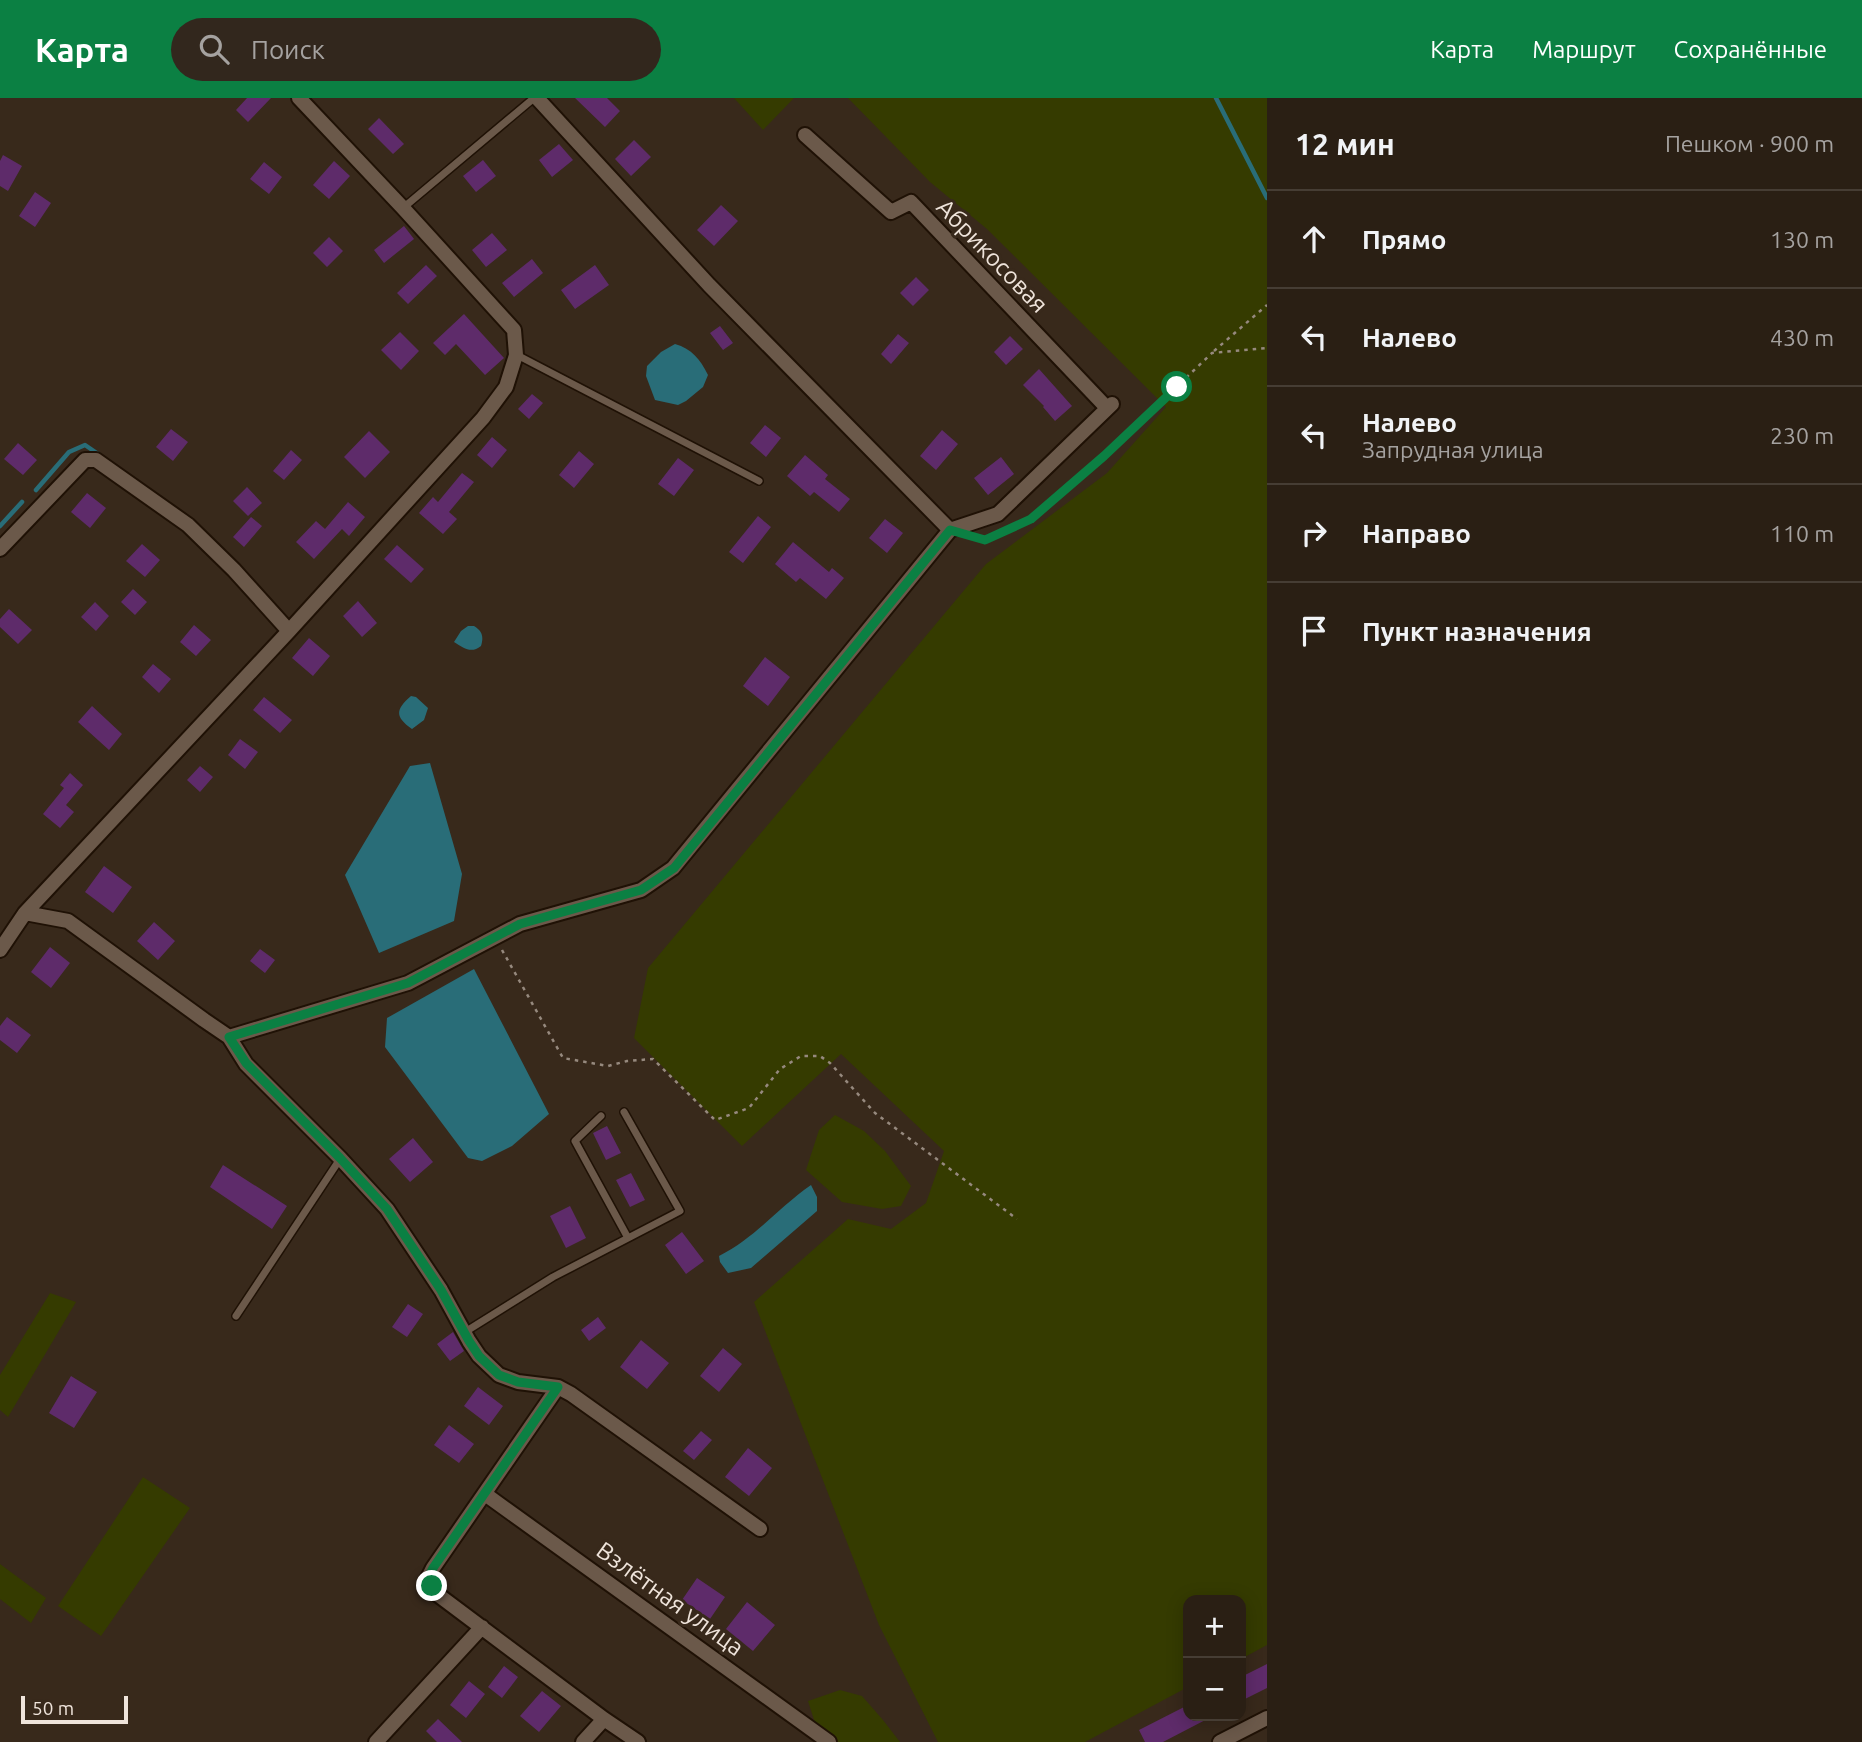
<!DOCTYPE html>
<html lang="ru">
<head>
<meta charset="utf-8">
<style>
	body { margin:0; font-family:Ubuntu,sans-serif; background:#32271d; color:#f1f3f6 }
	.controls { position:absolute; right:21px; bottom:21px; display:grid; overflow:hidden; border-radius:14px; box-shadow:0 4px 18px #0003 }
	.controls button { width:63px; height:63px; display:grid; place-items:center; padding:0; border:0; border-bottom:2px solid #463d34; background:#2a1f14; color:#f1f3f6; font:35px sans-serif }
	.scale { position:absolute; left:21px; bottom:18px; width:107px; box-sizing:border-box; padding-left:7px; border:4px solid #efe4db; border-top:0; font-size:19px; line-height:24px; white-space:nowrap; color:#efe4db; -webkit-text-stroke:5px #38291b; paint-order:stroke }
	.stop { position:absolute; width:21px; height:21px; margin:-16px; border:5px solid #0b8043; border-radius:50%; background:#fff }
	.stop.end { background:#0b8043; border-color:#fff; box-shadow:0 2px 7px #0008 }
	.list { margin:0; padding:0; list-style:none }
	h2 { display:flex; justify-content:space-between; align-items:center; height:91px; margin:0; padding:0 28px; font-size:30px }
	h2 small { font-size:23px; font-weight:400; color:#a5a2a0 }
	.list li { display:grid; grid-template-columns:46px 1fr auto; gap:21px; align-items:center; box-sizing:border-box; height:98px; padding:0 28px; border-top:2px solid #463d34 }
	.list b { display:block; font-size:26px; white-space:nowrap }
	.list p { margin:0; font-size:23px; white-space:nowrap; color:#a5a2a0 }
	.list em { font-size:23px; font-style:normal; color:#a5a2a0 }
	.icon { flex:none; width:38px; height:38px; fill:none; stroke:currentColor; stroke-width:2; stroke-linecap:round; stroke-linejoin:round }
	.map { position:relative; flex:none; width:1267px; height:1644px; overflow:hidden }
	header { display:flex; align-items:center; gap:42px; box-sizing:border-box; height:98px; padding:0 35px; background:#0b8043; color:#fff }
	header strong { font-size:33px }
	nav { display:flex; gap:38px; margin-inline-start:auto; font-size:24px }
	.search { width:490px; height:63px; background:#32271d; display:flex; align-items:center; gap:18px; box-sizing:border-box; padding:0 24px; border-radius:38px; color:#a5a2a0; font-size:26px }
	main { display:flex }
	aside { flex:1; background:#2a1f14 }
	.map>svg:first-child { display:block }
	.green { fill:#353b00 }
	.water { fill:#296d78 }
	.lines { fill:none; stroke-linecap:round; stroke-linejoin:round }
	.stream { stroke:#296d78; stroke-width:4.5 }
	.building { fill:#5e2b6a }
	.service-casing { stroke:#1f1105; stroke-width:10 }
	.minor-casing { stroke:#1f1105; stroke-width:18 }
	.path { stroke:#96897e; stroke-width:2.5; stroke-dasharray:3.5 5; stroke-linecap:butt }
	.service { stroke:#6b594a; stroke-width:7 }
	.minor { stroke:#6b594a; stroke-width:14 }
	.route { stroke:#0b8043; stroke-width:9 }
	.labels { text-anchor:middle; stroke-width:6; stroke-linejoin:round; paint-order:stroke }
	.street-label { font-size:24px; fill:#efe4db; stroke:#38291b }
</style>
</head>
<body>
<header>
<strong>Карта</strong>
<div class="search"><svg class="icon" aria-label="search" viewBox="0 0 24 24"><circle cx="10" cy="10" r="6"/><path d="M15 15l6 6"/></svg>Поиск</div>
<nav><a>Карта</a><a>Маршрут</a><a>Сохранённые</a></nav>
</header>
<main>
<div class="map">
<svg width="1267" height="1644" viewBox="0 0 1267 1644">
	<rect width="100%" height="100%" fill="#38291b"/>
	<path class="green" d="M734,0H794L763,32Z
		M848,0H1267V1547L1241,1561V1502H1188V1589L1085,1644H938L879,1527L754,1204L848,1121L891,1131L926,1105L944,1053L841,956L742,1048L634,940L648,870L986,466L1107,375L1166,309L987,131L930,84Z
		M835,1017L864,1033L885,1053L911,1088L901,1108L882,1111L842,1104L806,1072L819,1032Z
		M50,1195L76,1204L8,1319L0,1312V1277Z
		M143,1379L190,1410L101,1538L58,1508Z
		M0,1466L46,1500L31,1525L0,1501Z
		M840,1592L862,1598L883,1622L900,1644H821L808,1603Z"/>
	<path class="water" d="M675,246C692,251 700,261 708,277L703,289L686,303L678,307L655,302L646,278L647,268L661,254Z
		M468,528H474C482,533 484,538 481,548C471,556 464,550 454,544L461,533Z
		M411,598L416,599L428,610L424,622L412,631C395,619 395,612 411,598Z
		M430,665L462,776L454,823L379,855L345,777L410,668Z
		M474,871L549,1016L512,1048L482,1063L468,1060L385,949L387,920Z
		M811,1087L817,1099V1113L751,1170L728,1175L720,1164L719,1158C756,1139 778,1110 811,1087Z"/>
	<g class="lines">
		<path class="stream" d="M1216,0L1267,100
			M36,392L69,354L85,347L101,358
			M0,428L22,404"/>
	</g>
	<path class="building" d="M247,0H271L248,24L236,12Z
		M575,0H607L620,13L605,29Z
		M379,20L404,46L393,56L368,31Z
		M634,42L651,59L631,78L615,61Z
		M559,46L573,62L552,79L539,62Z
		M3,57L22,68L8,93L0,88V63Z
		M483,62L496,78L476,94L463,78Z
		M334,63L350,78L329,101L313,87Z
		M264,64L282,79L269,96L250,81Z
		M35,94L51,105L35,129L19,118Z
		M721,107L738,123L714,148L697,132Z
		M404,128L414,141L384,165L374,152Z
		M492,135L507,152L486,169L472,152Z
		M329,139L343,153L327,169L313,155Z
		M532,161L543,175L514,199L502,185Z
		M426,167L437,178L408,206L397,195Z
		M595,167L609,187L575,211L561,192Z
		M916,179L929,192L913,208L900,195Z
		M464,216L504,260L485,277L456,246L445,257L433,245Z
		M720,228L733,245L723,252L710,235Z
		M400,234L419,253L401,272L381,252Z
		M898,236L909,245L891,266L881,256Z
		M1010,238L1023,251L1006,267L994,254Z
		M1039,271L1072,308L1055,323L1043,309L1044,308L1023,287Z
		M532,296L543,305L529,321L518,311Z
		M765,327L781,340L766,359L750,345Z
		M171,331L188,344L173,363L156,349Z
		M942,332L958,346L936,372L920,358Z
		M369,333L390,354L365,380L344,359Z
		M492,339L507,352L492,370L477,357Z
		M18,345L37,362L23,377L4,361Z
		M291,352L302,362L284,382L273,373Z
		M579,353L594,366L574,390L559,377Z
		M805,357L828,377L825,381L850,401L839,414L814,394L810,398L787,378Z
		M1001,359L1014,376L988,397L974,380Z
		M678,360L694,372L674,398L658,386Z
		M462,375L474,384L449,414L457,421L443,436L419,415L433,399L438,404Z
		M247,389L262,405L248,418L233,403Z
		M87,395L106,410L90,430L71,414Z
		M348,404L365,419L349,438L342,431L314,461L296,444L316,423L325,431Z
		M758,418L771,429L743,465L729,454Z
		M251,419L262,428L244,449L233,439Z
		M885,421L903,435L887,455L869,440Z
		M793,444L829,474L832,470L844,480L826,501L800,480L796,484L775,466Z
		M142,446L160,462L145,479L126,463Z
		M397,447L424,471L411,485L384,461Z
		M133,491L147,504L135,517L121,504Z
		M358,503L377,525L362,539L343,518Z
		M95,504L109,518L96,533L81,519Z
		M9,511L32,532L18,546L0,529V521Z
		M194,527L211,542L196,558L180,544Z
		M309,540L330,558L313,578L292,560Z
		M765,559L790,579L768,608L743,588Z
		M153,566L171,581L159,595L142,579Z
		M264,599L292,622L280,635L253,612Z
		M92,608L122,636L109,652L78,624Z
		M240,641L258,654L245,671L228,657Z
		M200,668L213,679L200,694L187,682Z
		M70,675L83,687L66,707L74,714L60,730L43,716L64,690L60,687Z
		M104,768L132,789L113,815L85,794Z
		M154,824L175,843L158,862L137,843Z
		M50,849L70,865L51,890L31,874Z
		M260,851L275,862L265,875L250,863Z
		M7,919L31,937L17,955L0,942V928Z
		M607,1028L621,1055L606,1062L593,1035Z
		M413,1040L433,1064L410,1084L389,1061Z
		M223,1067L287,1108L272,1131L210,1089Z
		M631,1075L645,1102L630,1109L616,1082Z
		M570,1108L586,1140L566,1150L550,1118Z
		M682,1134L704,1163L686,1176L665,1147Z
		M408,1206L423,1216L407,1239L392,1229Z
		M598,1219L606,1230L589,1243L581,1232Z
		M453,1234L464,1253L450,1263L437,1246Z
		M641,1242L669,1265L647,1291L620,1269Z
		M723,1250L742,1266L719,1294L700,1278Z
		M71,1278L97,1294L74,1330L49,1315Z
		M478,1289L503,1308L489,1327L464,1308Z
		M449,1327L474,1346L459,1365L434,1347Z
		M701,1333L712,1342L694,1362L683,1353Z
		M748,1350L772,1370L749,1398L725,1379Z
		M697,1480L725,1499L710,1521L682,1502Z
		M747,1504L775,1527L753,1553L726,1531Z
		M1267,1566V1590L1241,1603V1579Z
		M504,1568L518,1579L502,1600L488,1589Z
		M469,1583L485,1596L466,1620L450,1607Z
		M542,1593L561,1608L539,1634L520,1618Z
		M1188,1607V1618H1213L1163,1644H1145L1139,1632Z
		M438,1621L462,1644H437L426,1633Z"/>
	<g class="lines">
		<defs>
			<path id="service" d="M403,110L534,0
				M517,257L759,383
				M601,1018L575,1043L628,1140
				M236,1218L340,1061
				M465,1234L553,1179L680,1113L624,1014"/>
			<path id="minor" d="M805,37L891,114L911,104L1107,310
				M950,432L998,416L1112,306
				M0,451L85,362H96L188,427L234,472L289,533
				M25,815L68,823L204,922L229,939L246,966L340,1060L387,1111L441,1192L469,1243L479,1258L499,1277L518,1284L558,1289L571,1296L760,1431
				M0,852L25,815L289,533L483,320L506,289L516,257L514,232L403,110L299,0
				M229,939L408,885L520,826L641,792L673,770L950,432L709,187L537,0
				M558,1289L433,1470L428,1480L437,1496L604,1621L638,1644
				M485,1396L829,1644
				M376,1644L482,1529
				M583,1644L604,1621
				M1220,1644L1267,1620"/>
		</defs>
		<use href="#service" class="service-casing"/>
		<use href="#minor" class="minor-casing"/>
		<path class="path" d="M1214,253L1267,207
			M974,439L985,442L1031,421L1104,358L1212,255L1267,250
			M502,852L563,960L608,968L627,963L653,961L715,1022L749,1010L780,971L801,958H820L830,965L875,1015L1017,1121"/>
		<use href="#service" class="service"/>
		<use href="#minor" class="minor"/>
	</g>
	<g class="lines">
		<path class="route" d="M432,1488L428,1480L433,1470L558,1289L518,1284L499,1277L479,1258L469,1243L441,1192L387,1111L340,1060L246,965L229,939L408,885L520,826L641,792L674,770L950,432L985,442L1031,421L1104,358L1177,289"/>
	</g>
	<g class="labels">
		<g class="street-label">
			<text transform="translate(992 158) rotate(46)" y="8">Абрикосовая</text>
			<text transform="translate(670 1501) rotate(36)" y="8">Взлётная улица</text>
		</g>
	</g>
</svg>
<div class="controls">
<button>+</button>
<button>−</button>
</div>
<div class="scale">50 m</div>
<div class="stop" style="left:1177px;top:289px"></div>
<div class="stop end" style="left:432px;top:1488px"></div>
</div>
<aside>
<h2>12 мин<small>Пешком · 900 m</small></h2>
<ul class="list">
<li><svg class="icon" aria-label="ahead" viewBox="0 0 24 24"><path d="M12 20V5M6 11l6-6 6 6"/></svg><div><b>Прямо</b></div><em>130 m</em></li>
<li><svg class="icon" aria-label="left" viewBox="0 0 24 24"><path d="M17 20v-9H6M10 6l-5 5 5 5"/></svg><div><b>Налево</b></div><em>430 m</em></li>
<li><svg class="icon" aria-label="left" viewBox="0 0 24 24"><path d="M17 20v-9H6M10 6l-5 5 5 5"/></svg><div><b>Налево</b><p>Запрудная улица</p></div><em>230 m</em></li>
<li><svg class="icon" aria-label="right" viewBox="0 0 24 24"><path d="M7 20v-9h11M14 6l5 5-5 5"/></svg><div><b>Направо</b></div><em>110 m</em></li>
<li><svg class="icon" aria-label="arrive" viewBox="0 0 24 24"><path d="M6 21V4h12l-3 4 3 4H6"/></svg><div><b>Пункт назначения</b></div></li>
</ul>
</aside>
</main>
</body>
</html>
